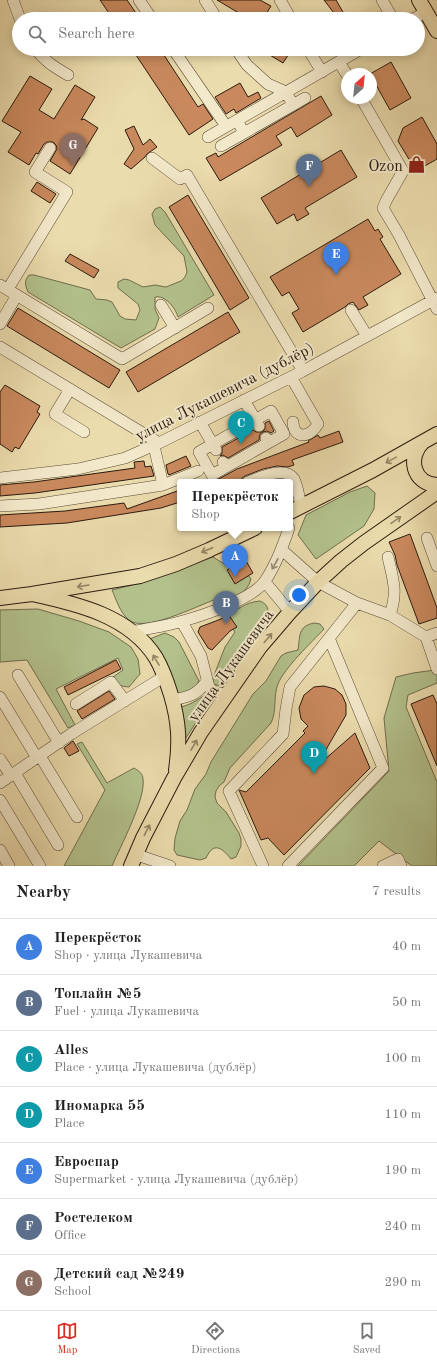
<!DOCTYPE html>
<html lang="en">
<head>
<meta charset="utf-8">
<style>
	body { margin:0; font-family:"Old Standard TT",serif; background:#f6f6f6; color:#222 }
	.compass { position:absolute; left:341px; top:68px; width:36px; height:36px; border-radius:50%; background:#fff; box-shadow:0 2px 10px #0003; rotate:27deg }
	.you { position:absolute; left:299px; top:595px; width:14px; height:14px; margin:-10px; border:3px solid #fff; border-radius:50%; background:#1a73e8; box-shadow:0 0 0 6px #1a73e833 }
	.badge { display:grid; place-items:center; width:26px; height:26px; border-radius:50%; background:#d93025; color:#fff; font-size:13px; font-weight:700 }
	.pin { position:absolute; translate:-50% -33px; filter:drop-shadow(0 1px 2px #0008) }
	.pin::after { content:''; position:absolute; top:21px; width:14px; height:12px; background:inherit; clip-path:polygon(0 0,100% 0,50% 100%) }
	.popup { position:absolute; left:177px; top:479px; width:116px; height:52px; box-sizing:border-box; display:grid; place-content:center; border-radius:4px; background:#fff; filter:drop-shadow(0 1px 3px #0005); font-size:13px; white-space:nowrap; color:#767676 }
	.popup b { font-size:15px; color:#222 }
	.popup::after { content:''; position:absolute; left:50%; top:100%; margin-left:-8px; border:8px solid transparent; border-top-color:#fff }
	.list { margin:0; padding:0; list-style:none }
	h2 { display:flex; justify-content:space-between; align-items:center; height:52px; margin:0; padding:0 16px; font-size:17px }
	h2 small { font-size:13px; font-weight:400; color:#767676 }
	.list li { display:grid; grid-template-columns:26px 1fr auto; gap:12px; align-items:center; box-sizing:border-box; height:56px; padding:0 16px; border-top:1px solid #e0e0e0 }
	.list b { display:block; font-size:15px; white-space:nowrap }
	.list p { margin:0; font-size:13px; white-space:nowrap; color:#767676 }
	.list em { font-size:13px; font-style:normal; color:#767676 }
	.icon { flex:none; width:22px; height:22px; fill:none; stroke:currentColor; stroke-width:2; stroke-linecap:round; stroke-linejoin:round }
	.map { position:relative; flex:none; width:437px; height:866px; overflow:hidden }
	.search { position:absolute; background:#fff; box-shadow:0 2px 10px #0003; left:12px; right:12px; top:12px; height:44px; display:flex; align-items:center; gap:10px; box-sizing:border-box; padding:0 14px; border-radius:22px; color:#767676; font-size:15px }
	.sheet { height:444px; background:#fff }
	nav { display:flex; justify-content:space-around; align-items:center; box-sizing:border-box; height:56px; border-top:1px solid #e0e0e0; background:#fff; font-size:11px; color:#767676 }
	nav a { display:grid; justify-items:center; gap:2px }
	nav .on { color:#d93025 }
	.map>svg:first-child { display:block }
	.green { fill:#b3c28d; stroke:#6f6e4e }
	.building { fill:#c9895d; stroke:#2b1a0e }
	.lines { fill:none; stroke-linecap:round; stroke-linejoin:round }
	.minor-casing { stroke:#5b4a36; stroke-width:12 }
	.major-casing { stroke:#2b1a0e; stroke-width:16 }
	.minor { stroke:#f2e8ca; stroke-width:11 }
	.major { stroke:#ebdcad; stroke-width:14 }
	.oneway { stroke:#958565 }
	.oneway2 { stroke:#988b75 }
	.labels { text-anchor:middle; stroke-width:4; stroke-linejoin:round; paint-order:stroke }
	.poi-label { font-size:16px; fill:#2b1a0e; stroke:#f2e8ca; text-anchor:end }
	.street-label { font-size:16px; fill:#2b1a0e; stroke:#f2e8ca }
</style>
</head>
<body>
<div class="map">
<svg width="437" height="866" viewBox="0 0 437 866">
	<rect width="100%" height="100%" fill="#ebdcad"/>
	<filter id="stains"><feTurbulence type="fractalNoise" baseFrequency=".005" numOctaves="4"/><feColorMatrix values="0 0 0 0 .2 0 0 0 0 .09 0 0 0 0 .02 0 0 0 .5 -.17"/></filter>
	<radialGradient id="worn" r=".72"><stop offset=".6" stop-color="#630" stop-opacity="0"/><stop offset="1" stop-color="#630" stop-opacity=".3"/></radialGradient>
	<path class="green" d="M160,207L165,212L214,295L178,317C175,307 165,295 155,297V309L159,318L155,329L121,348L28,292C25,285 24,281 29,275H34L90,290L96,299L107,300L112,302L120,316L125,319L136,320L140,310L138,304L118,288V282L124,279L129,280L143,287L155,285L166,287L181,281L185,277L187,272L184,256L155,225L152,214L155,209Z
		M367,486L375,493L374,509L364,526L316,559L298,535L306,515L350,492Z
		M213,557L226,565L237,560L251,579C247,595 232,598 218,604L214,600C197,606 144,633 129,620C120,613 116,599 112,590L132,585Z
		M260,601C265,603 268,606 268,612C268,630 235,667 224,683C220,685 217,687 213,683V678L225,647L235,632L225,618C236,610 246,602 260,601Z
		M38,609L79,621L109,632L131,647L138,659L140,674L129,687C121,686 115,686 113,677L123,670L118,658L56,689L75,725L68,728L27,660L0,662V610Z
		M314,623L320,624L324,629C312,642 284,668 278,684C273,696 277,711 271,723L230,768L224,782L219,786L216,791L215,797L217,803L226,812L239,833L241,839V846L236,857L231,859C222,848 214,841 206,858L200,860L177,855L174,850L175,838L180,821L187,810L195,789L206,774L211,762L253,694L266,681L281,656L286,653L298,650C300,636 298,626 314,623Z
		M165,633L174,637L179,642L199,681L195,688L179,695L174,693L147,640Z
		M435,670L437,675V683L408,695L406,707L437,782V866H412L379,841L354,866H298L389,771L384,718L396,677L413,673Z
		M207,694L208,704L182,744L177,708C191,705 195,701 207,694Z
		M82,742L107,783L134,768C139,771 143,774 143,779C146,799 120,847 112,866H64L105,790L77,744Z"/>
	<path class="building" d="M100,0H127L140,19H113Z
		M217,0H260L271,6L263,19H249Z
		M324,0H336L347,19H323L334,13Z
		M132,49H160L198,107L203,104L213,119L189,135Z
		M260,49H292L283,63Z
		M391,62L411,98L390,110L370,74Z
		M30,76L52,89L39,110L54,119L75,85L95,97L81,120L84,119L98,128L70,174L50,161L57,149L56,145L53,142H47L44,144L38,154L36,153L29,165L8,152L21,132L2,121Z
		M240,83L248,97L258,92L261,98L236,113L234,109L226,114L215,97Z
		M321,96L332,115L297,137L291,127L276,136L282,145L220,181L206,158L216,153L218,157Z
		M422,117L437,144V159L416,171L398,141L403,128Z
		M134,126L143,145L150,139L157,147L147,154L145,157L131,169L124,164L134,149L125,130Z
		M341,150L357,177L305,208L309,214L297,221L294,214L277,224L261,198Z
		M37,182L56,194L50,203L31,191Z
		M188,195L249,298L230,310L169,207Z
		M368,219L375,231L378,229L383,237L380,239L401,274L363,297L368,305L359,310L353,302L348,304L345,307L303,332L292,313L299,309L289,292L282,296L270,277Z
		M70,254L99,270L94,278L65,261Z
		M18,308L120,370L109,388L7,326Z
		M228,312L240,332L138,392L126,372Z
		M5,385L40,406L37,412L40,414L19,449L15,447L12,452L0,444V392Z
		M269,421L274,431L271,433L267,431L263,432L260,434L259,440L228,458L223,455L220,456L222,453V447L253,430L256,432H262L265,429V423Z
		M339,431L343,442L292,460L294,465L288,467L277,466L263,469L245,476L242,478L241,482H204V481L207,480L212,482L215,481L237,469L309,442L308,441L318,435L320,438Z
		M186,456L191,466L169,475L168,474L166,465Z
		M144,461L145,467L151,466L154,476L35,493L0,496V485L34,482L135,468L134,462Z
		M180,490V502L161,508L67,523L0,527V515L65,511L124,503L127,509Z
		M410,534L437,608V618L419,624L397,565L395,555L389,542Z
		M245,559L253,573L235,584L227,570Z
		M228,614L237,627L230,631L212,650L208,648L198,632L200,627L221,619Z
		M116,660L121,669L68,695L64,687Z
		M324,686L335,689L342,695L346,704V715L316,767L355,733L370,768L284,855L268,838L261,840L239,790L246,792L305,733L303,731L308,726L301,719L299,708L304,695L314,687Z
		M109,691L115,699L82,719L77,711Z
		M433,695L437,704V766L411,704Z
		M73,741L79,751L69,756L64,748Z"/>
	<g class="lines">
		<defs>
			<path id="minor" d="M13,0L20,19
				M139,0L152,19
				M205,0L217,19
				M280,0L291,19
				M382,0L393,19
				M413,19L426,12
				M36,49C44,61 56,68 68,75
				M173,49L226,126
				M236,49L247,65L268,84L286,92L293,105L244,133L237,120
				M308,49L322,72
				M339,62L347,75
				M361,98L403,171L386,201L383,208L399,235L437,309
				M293,105L305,98
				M208,137L361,49
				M221,146L244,133
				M152,158L180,179L187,175L303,371
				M0,285L122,359L208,308
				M8,289L67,192L35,172L50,148
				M161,305L175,328
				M351,310L367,336
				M0,324L17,295
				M0,347L159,443
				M291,377L318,424C311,437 294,441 293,422
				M70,389L55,414L84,432
				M244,400L259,426
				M200,422L216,450
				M154,446L163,485
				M223,462L226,467L268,443L266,438
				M226,467L212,475L199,452L271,411L284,434L268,443
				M0,478L78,469L125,458L159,443L303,371L437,298
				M248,482C259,478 285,465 294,479C298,487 299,498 301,506
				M0,506L39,504L163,485L198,471
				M427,538L437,566
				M282,550L318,582L357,603L390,615L426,637
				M388,557C393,580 398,591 390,615
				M265,582L290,612
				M182,622L201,656L209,687C215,694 221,695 229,692
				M132,632C149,628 167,626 183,621C204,615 253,599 265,581C276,565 283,546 289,528
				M437,633L426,637L437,669
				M18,675L59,743
				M0,697L37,758
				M172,700C189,697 197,695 207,681
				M76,704L111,682L125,701
				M40,756L77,817
				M0,759L11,776
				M15,773L58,845
				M0,783L71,734L165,676
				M0,800L40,866
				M0,850L9,866
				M137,855L170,866
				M263,866L229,791L283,734L286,709L290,687L357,603
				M288,866L383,768L329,638
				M383,866L398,859L401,866"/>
			<path id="major" d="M419,0L437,31
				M423,442C407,457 413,484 437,485
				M290,512L373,470L437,434
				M32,594C78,604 130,616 156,658C163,670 167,682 171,695C179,722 180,742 176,770
				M0,598L32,594L140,576L176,564L209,550L255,528
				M131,866L143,838L174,778L201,732L260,647L290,612L318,582L341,561L364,543L437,492"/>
		</defs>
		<use href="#minor" class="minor-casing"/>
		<use href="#major" class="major-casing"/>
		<use href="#minor" class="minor"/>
		<use href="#major" class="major"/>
	</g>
	<defs><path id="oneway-shaft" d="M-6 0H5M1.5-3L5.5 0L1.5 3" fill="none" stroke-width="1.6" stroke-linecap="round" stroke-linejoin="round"/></defs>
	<g class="oneway">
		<use href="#oneway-shaft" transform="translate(391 460) rotate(151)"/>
		<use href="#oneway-shaft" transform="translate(396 520) rotate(-35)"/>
		<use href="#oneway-shaft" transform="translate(207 550) rotate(157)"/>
		<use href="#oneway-shaft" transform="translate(83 586) rotate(171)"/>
		<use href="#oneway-shaft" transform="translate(268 638) rotate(-50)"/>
		<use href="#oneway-shaft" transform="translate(156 660) rotate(-121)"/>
		<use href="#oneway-shaft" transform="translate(194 745) rotate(-60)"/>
		<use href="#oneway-shaft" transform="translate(147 830) rotate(-63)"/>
	</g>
	<use class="oneway2" href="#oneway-shaft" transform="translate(275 564) rotate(119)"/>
	<defs>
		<symbol id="shop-bare" viewBox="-9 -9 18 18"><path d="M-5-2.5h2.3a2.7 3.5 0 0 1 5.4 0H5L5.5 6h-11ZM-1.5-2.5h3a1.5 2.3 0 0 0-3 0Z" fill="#8f2418" stroke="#f2e8ca" stroke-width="2.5" paint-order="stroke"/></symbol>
	</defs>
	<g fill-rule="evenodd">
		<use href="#shop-bare" x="404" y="152" width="25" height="25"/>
	</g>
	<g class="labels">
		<g class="poi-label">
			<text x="403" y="171">Ozon</text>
		</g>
		<g class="street-label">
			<text transform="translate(224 391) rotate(-27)" y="6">улица Лукашевича (дублёр)</text>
			<text transform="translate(230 665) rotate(-54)" y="6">улица Лукашевича</text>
		</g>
	</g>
	<rect width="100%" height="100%" filter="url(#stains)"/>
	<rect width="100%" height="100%" fill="url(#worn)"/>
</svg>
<svg class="compass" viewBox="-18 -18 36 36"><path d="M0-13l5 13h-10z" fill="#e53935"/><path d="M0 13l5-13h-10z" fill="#767676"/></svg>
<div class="you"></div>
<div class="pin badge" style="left:235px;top:577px;background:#3f7fe0">A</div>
<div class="popup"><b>Перекрёсток</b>Shop</div>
<div class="pin badge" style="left:226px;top:624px;background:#5c6f8a">B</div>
<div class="pin badge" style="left:241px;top:444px;background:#0f9aa8">C</div>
<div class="pin badge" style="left:314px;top:774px;background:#0f9aa8">D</div>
<div class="pin badge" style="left:336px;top:275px;background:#3f7fe0">E</div>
<div class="pin badge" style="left:309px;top:187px;background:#5c6f8a">F</div>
<div class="pin badge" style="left:73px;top:166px;background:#8d6e63">G</div>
<div class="search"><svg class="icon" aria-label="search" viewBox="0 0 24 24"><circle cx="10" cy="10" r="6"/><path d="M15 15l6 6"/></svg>Search here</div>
</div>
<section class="sheet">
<h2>Nearby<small>7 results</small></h2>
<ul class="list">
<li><span class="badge" style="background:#3f7fe0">A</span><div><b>Перекрёсток</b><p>Shop · улица Лукашевича</p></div><em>40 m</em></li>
<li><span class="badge" style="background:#5c6f8a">B</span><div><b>Топлайн №5</b><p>Fuel · улица Лукашевича</p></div><em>50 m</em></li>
<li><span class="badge" style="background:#0f9aa8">C</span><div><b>Alles</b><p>Place · улица Лукашевича (дублёр)</p></div><em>100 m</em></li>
<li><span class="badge" style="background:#0f9aa8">D</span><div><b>Иномарка 55</b><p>Place</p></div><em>110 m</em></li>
<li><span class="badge" style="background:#3f7fe0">E</span><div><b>Евроспар</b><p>Supermarket · улица Лукашевича (дублёр)</p></div><em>190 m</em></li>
<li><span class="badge" style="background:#5c6f8a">F</span><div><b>Ростелеком</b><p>Office</p></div><em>240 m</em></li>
<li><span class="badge" style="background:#8d6e63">G</span><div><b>Детский сад №249</b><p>School</p></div><em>290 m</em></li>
</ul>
</section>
<nav>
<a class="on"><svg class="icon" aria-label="map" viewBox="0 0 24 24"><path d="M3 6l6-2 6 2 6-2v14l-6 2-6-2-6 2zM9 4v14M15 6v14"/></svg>Map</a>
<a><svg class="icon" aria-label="directions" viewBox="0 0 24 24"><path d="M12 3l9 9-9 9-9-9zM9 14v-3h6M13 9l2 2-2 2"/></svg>Directions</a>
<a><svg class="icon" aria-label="saved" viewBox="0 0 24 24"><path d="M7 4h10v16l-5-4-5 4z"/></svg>Saved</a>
</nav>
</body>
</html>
